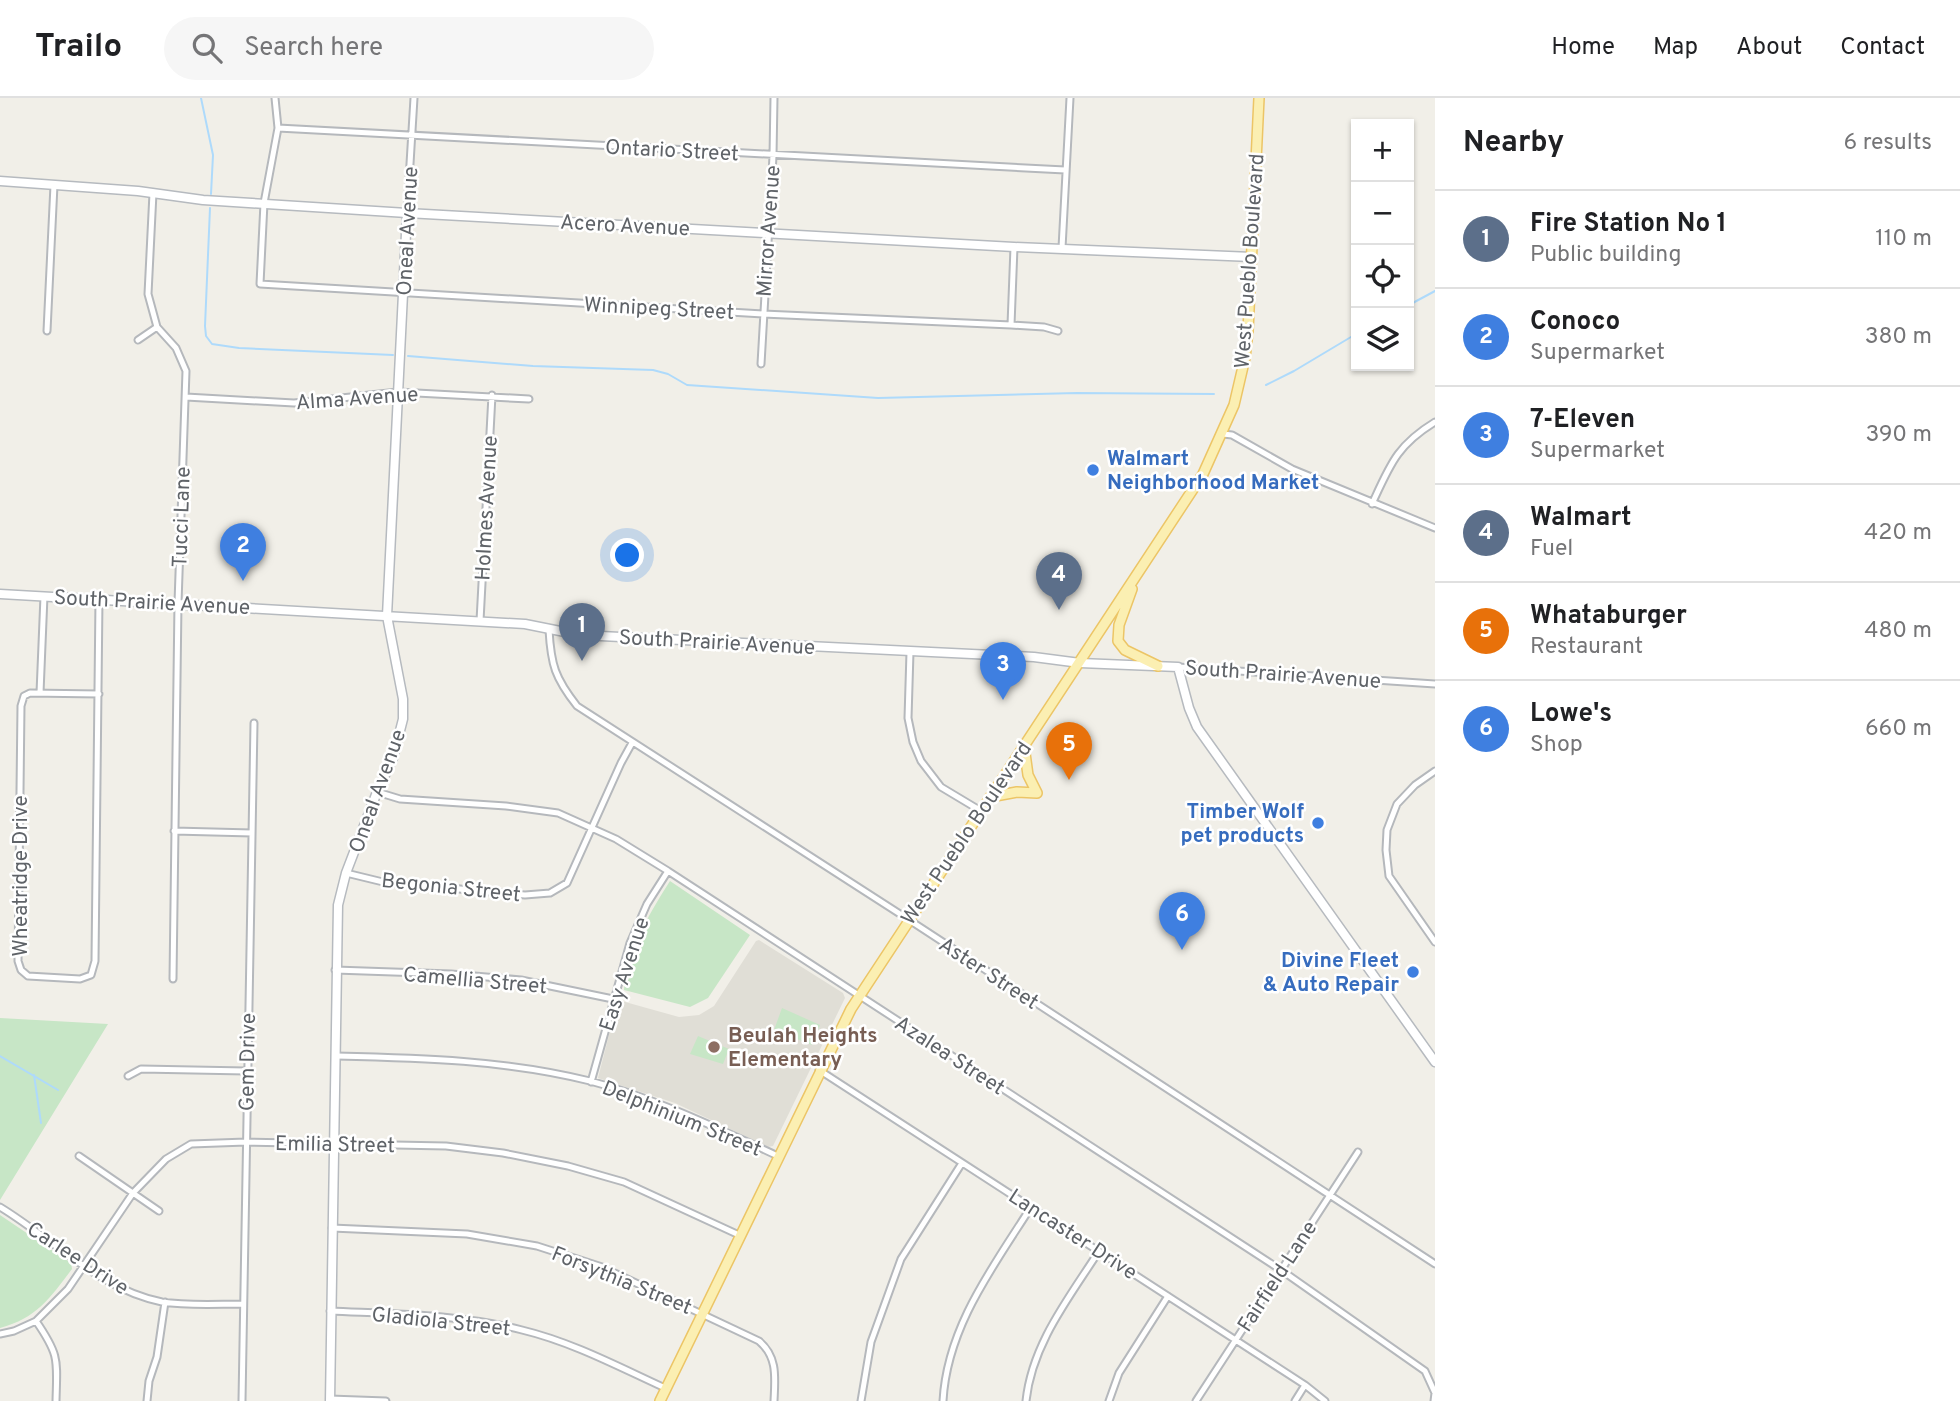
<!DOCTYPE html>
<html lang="en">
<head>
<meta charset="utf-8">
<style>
	body { margin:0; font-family:Overpass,sans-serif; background:#f6f6f6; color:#202124 }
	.controls { position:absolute; right:21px; top:21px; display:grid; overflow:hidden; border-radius:0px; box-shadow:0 2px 5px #0004 }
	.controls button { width:63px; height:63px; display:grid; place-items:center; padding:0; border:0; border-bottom:2px solid #e0e0e0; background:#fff; color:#202124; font:35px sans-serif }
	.you { position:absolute; left:628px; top:458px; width:24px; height:24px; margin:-18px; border:5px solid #fff; border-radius:50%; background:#1a73e8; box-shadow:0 0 0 10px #1a73e833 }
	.badge { display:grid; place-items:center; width:46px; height:46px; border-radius:50%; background:#e2483d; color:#fff; font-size:23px; font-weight:700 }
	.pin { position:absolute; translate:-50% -58px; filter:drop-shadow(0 2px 4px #0008) }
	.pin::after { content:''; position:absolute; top:37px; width:24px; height:21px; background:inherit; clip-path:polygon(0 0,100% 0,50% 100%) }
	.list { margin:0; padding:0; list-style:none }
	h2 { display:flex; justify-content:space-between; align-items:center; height:91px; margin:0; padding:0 28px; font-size:30px }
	h2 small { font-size:23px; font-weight:400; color:#757577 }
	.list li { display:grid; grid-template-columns:46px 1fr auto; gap:21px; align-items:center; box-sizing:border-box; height:98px; padding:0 28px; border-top:2px solid #e0e0e0 }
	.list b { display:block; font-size:26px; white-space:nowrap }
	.list p { margin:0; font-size:23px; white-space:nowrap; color:#757577 }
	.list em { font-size:23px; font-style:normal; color:#757577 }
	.icon { flex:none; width:38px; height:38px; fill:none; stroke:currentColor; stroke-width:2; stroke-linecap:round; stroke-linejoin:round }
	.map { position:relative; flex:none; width:1435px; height:1303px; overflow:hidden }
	header { display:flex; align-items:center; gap:42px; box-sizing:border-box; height:98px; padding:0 35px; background:#fff; border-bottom:2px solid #e0e0e0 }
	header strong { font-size:33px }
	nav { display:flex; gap:38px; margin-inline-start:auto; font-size:24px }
	.search { width:490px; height:63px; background:#f6f6f6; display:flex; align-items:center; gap:18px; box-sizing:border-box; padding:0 24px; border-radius:38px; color:#757577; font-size:26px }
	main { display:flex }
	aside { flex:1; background:#fff }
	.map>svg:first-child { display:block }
	.education { fill:#e0ded6 }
	.green { fill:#c7e6c6 }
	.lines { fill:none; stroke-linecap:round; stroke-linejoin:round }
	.stream { stroke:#aedafb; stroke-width:2 }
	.street-casing { stroke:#b5b8bc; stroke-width:9 }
	.secondary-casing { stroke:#b6babf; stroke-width:11 }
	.primary-casing { stroke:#ecc566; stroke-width:12 }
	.street { stroke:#fff; stroke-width:5 }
	.secondary { stroke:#fff; stroke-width:8 }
	.primary { stroke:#fbefb2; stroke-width:9 }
	.shop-dot { fill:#3f7fe0; stroke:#fff; stroke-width:2.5 }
	.education-dot { fill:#8d6e63; stroke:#fff; stroke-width:2.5 }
	.labels { text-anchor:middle; stroke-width:5; stroke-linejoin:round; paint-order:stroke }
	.street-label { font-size:21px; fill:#5f6368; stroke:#fff }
	.shop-label { font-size:21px; font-weight:bold; fill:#366cbe; stroke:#fff; text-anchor:end }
	.education-label { font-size:21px; font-weight:bold; fill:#785e54; stroke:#fff; text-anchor:start }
</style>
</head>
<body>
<header>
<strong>Trailo</strong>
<div class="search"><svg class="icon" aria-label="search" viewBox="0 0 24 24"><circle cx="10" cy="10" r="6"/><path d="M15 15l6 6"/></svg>Search here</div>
<nav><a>Home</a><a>Map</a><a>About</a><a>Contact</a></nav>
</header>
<main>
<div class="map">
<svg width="1435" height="1303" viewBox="0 0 1435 1303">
	<rect width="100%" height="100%" fill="#f1efe8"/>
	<path class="education" d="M759,842L843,895L845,900L773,1048L768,1049L675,1005L598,980L618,902L679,919L699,917L714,908L756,843Z"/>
	<path class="green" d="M670,783L750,837L708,900L690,909L624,892C627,853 649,816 670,783Z
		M782,910L820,927L812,947L774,932Z
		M0,920L108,926L0,1102Z
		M698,938L729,951L723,966L690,956Z
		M0,1117L71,1165L72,1171C50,1200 37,1220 0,1230Z"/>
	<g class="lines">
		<path class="stream" d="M201,0L213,57L211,96
			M210,110L205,228L206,238L212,246L239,250L393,257
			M1409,207L1435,193
			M408,258L533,268L653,272L668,276L687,287L878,300L1077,295L1214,296
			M1266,287L1294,273L1356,236
			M0,958L58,992
			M34,977L41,1025"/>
		<defs>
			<path id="street" d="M275,0L278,30L264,105L260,186L763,216L1011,227L1044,229L1058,233
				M278,30L1065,72
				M153,95L148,196L157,229L176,250L186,273L178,505L173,881
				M407,115L414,0
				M1062,150L1070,0
				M1011,227L1014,149
				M47,233L54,87
				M138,242L157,229
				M761,266L773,58L774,0
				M186,299L294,305L398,294L529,301
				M1223,336L1232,337L1292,371L1435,430
				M1372,406C1390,367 1397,347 1435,324
				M99,501L95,863L91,877L80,881L28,878L21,872L18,863L21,608L24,598L30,595L99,596
				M480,523L492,297
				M549,532C551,567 555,580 577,608L900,816L1435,1166
				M910,554L908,620L913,644L921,663L941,689L981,713
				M1178,569L1435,586
				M40,595L44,498
				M1435,673L1415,687L1397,706L1387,732L1386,752L1389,778L1435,844
				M377,694L400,701L506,708L558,715L616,741L668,773L1281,1172L1425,1273L1435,1295L1434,1303
				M174,733L252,735
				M346,775L383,784L525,797L550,795L567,785L621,665L632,645
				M335,872L451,876L521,882L613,901
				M336,958C421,960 506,962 590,983C655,1000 717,1030 778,1058
				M819,972L1305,1287L1325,1303
				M128,978L141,971L246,973
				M591,984L630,845L647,806L668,773
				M79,1058L159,1113
				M0,1109C53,1141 100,1192 162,1204C188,1208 217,1206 243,1206
				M332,1130L467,1136L537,1148L602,1169L759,1243C778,1259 775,1280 774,1303
				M330,1213C394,1216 460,1216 522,1232C572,1244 619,1269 665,1290
				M36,1223C60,1258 57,1262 56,1303
				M0,1236L14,1233L36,1223L68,1191L133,1095L166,1061L191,1046L246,1044L446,1048L503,1055L568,1068L624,1084L739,1137
				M330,1301L386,1303
				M147,1303L149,1283L157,1259L165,1204
				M242,1303L254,625
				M861,1303L871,1244L901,1161L962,1065
				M943,1303C947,1229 993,1169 1031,1109
				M1026,1303C1032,1246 1069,1200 1099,1153
				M1109,1303L1119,1275L1168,1198
				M1196,1303L1358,1054
				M1295,1303L1305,1287"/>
			<path id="secondary" d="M0,83L138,93L203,102L407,115L1014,149L1252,159
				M0,496L525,526L580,537L1034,559L1080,565L1178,569L1189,610L1197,629L1435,964
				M330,1303L338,807L346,775L377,694L393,660L403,621V601L387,518L407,115"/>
			<path id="primary" d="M1132,491L1119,527L1118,543L1125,552L1158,568
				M1024,648L1028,677L1037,695
				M990,699L1017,694L1037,695
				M660,1303L851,911L1203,376L1234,307L1245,260L1248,233L1259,0"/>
		</defs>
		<use href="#street" class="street-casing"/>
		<use href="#secondary" class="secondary-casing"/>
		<use href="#primary" class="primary-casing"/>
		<use href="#street" class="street"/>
		<use href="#secondary" class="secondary"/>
		<use href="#primary" class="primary"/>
	</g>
	<g class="shop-dot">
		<circle cx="1093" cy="372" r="7"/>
		<circle cx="1318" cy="725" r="7"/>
		<circle cx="1413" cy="874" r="7"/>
	</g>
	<circle class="education-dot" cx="714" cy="949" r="7"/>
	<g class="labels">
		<g class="street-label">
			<text transform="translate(672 52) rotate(3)" y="7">Ontario Street</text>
			<text transform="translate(625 127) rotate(3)" y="7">Acero Avenue</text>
			<text transform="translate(407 133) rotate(-87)" y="7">Oneal Avenue</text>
			<text transform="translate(768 133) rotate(-86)" y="7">Mirror Avenue</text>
			<text transform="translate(1249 163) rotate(-86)" y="7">West Pueblo Boulevard</text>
			<text transform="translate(659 210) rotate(3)" y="7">Winnipeg Street</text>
			<text transform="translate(357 300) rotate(-4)" y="7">Alma Avenue</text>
			<text transform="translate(486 410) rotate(-87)" y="7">Holmes Avenue</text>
			<text transform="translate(181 419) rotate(-88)" y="7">Tucci Lane</text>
			<text transform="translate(152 504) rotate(3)" y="7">South Prairie Avenue</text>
			<text transform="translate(717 544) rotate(3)" y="7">South Prairie Avenue</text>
			<text transform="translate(1283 576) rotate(4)" y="7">South Prairie Avenue</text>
			<text transform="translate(377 693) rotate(-70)" y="7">Oneal Avenue</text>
			<text transform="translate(966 735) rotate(-56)" y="7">West Pueblo Boulevard</text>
			<text transform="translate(20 778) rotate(-90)" y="7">Wheatridge Drive</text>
			<text transform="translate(451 789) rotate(6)" y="7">Begonia Street</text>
			<text transform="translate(989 875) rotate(33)" y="7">Aster Street</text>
			<text transform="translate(624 876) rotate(-72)" y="7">Easy Avenue</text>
			<text transform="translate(475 882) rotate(5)" y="7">Camellia Street</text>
			<text transform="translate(950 957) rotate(33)" y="7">Azalea Street</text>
			<text transform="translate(247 964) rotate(-89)" y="7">Gem Drive</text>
			<text transform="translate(682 1020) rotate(22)" y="7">Delphinium Street</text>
			<text transform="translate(335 1046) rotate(1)" y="7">Emilia Street</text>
			<text transform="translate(1073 1136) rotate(33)" y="7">Lancaster Drive</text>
			<text transform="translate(78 1160) rotate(33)" y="7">Carlee Drive</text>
			<text transform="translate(1277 1178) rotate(-57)" y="7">Fairfield Lane</text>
			<text transform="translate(622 1182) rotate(22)" y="7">Forsythia Street</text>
			<text transform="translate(441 1223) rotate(6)" y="7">Gladiola Street</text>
		</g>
		<g class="shop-label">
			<text x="1107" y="367" text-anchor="start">Walmart<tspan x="1107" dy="24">Neighborhood Market</tspan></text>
			<text x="1304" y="720">Timber Wolf<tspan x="1304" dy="24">pet products</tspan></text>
			<text x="1399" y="869">Divine Fleet<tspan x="1399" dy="24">&amp; Auto Repair</tspan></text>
		</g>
		<g class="education-label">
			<text x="728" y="944">Beulah Heights<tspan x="728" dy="24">Elementary</tspan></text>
		</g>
	</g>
</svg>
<div class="controls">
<button>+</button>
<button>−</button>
<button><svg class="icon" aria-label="locate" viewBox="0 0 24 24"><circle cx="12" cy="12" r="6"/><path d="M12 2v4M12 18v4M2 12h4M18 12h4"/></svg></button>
<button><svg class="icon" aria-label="layers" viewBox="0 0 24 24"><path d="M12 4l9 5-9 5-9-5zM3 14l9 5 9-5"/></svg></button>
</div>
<div class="you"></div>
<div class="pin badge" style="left:582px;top:563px;background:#5c6f8a">1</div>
<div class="pin badge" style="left:243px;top:483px;background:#3f7fe0">2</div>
<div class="pin badge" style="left:1003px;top:602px;background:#3f7fe0">3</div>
<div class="pin badge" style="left:1059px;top:512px;background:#5c6f8a">4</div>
<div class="pin badge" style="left:1069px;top:682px;background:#e8710a">5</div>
<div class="pin badge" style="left:1182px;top:852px;background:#3f7fe0">6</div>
</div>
<aside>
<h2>Nearby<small>6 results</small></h2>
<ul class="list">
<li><span class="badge" style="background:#5c6f8a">1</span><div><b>Fire Station No 1</b><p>Public building</p></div><em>110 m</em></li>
<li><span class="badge" style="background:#3f7fe0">2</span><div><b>Conoco</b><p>Supermarket</p></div><em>380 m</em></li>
<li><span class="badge" style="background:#3f7fe0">3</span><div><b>7-Eleven</b><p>Supermarket</p></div><em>390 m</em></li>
<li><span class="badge" style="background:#5c6f8a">4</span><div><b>Walmart</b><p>Fuel</p></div><em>420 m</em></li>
<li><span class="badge" style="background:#e8710a">5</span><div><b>Whataburger</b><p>Restaurant</p></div><em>480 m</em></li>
<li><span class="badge" style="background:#3f7fe0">6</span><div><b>Lowe's</b><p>Shop</p></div><em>660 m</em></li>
</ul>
</aside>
</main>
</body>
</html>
